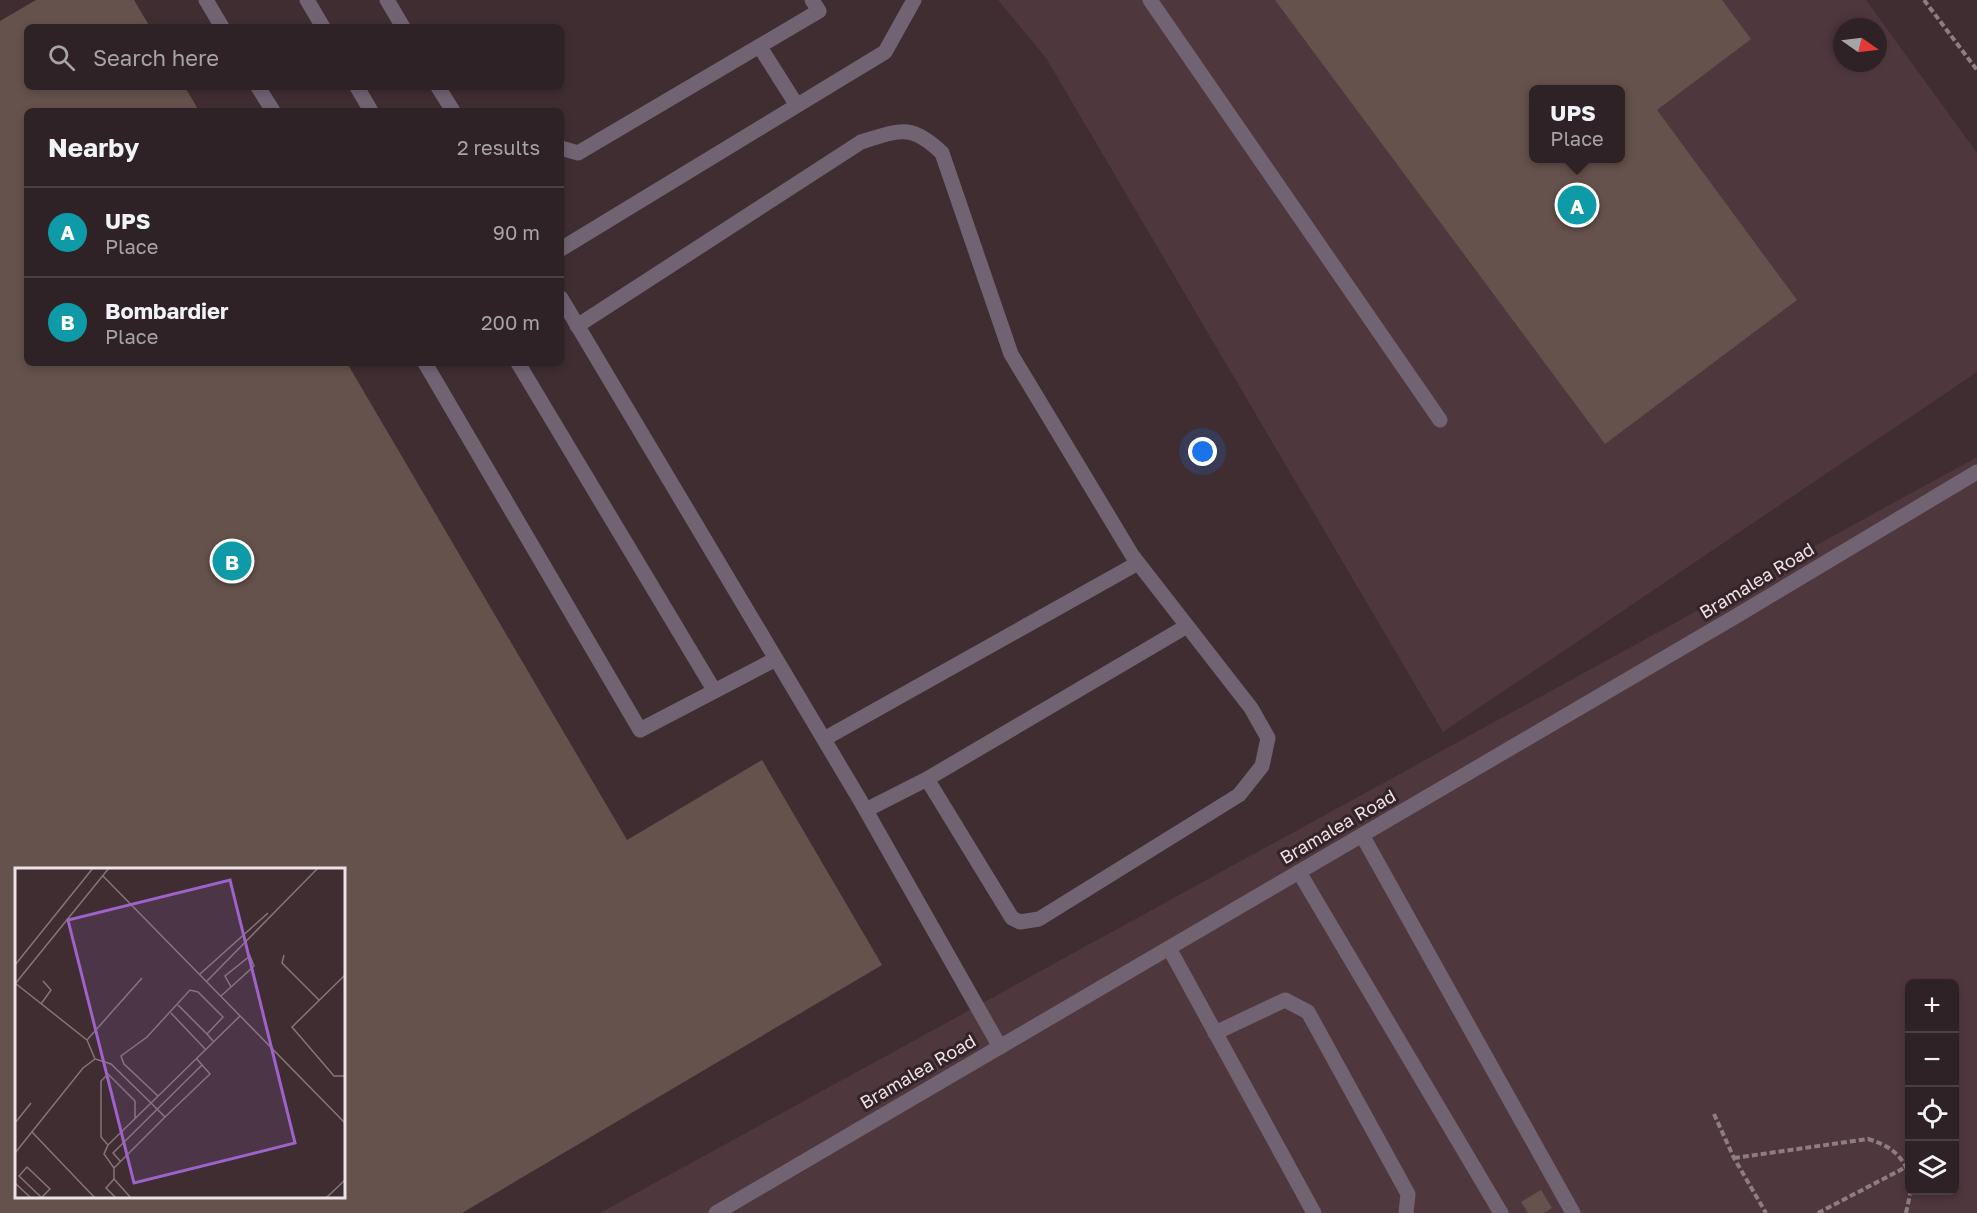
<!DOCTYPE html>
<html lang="en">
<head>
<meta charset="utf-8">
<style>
	body { margin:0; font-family:"Golos Text",sans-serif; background:#372a2e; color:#f1f3f6 }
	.controls { position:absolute; right:18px; bottom:18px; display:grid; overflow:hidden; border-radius:9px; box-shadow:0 3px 9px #0003 }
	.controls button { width:54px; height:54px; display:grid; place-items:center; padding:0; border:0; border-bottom:2px solid #4a3f43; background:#2f2226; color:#f1f3f6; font:30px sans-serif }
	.compass { position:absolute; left:1833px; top:18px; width:54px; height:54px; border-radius:50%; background:#2f2226; box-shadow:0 3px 9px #0003; rotate:104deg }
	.you { position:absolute; left:1203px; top:452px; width:21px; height:21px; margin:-15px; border:4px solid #fff; border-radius:50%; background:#1a73e8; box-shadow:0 0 0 9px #1a73e833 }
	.badge { display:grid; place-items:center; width:39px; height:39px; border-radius:50%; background:#b45309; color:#fff; font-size:20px; font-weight:700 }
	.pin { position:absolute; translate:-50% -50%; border:3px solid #fff; box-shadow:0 2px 6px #0006 }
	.popup { position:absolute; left:1529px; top:85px; width:96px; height:78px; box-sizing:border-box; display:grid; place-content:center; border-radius:9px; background:#2f2226; filter:drop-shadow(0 2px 4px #0005); font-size:20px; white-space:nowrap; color:#a7a4a7 }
	.popup b { font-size:22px; color:#f1f3f6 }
	.popup::after { content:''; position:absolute; left:50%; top:100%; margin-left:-12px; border:12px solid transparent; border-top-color:#2f2226 }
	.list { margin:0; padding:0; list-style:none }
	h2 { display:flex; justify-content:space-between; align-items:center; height:78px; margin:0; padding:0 24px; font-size:26px }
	h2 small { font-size:20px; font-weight:400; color:#a7a4a7 }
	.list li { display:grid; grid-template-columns:39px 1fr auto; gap:18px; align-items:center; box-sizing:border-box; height:90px; padding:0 24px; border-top:2px solid #4a3f43 }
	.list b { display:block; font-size:22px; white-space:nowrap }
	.list p { margin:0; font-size:20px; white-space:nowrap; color:#a7a4a7 }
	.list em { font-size:20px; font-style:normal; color:#a7a4a7 }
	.icon { flex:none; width:33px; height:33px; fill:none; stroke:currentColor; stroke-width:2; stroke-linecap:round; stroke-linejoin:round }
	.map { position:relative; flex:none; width:1977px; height:1213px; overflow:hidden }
	.search { position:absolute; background:#2f2226; box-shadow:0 3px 9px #0003; left:24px; top:24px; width:540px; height:66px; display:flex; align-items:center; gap:15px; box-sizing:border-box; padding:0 21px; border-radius:9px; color:#a7a4a7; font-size:22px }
	.panel { position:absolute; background:#2f2226; box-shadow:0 3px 9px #0003; left:24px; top:108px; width:540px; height:258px; border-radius:9px }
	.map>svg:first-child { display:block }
	.built { fill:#4f373e; fill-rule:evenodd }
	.building { fill:#66524d; fill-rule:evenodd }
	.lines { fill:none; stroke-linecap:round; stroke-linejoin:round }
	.path { stroke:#8e7e82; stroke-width:4; stroke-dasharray:6 3; stroke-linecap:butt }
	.lane { stroke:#726373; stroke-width:15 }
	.street { stroke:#726373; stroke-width:15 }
	.labels { text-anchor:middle; stroke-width:6; stroke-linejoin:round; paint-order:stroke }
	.street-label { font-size:18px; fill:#eee2e5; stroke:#342328 }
	.inset-road { fill:none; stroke:#85757a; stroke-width:1.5 }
	.view { fill:#9e63ca; fill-opacity:0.15; stroke:#9e63ca; stroke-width:3 }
	.inset-edge { fill:none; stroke:#eee2e5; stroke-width:3 }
</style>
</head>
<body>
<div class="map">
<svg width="1977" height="1213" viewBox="0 0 1977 1213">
	<rect width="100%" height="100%" fill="#3f2d32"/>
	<path class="built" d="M998,0H1866L1977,153V372L1443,732L1046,58ZM1842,27H1878V63H1842ZM1534,89H1620V158H1534Z
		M1977,457V1213H600ZM1910,984H1954V1190H1910Z"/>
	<path class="building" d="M36,0H134L150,27H27V87H185L199,111H27V363H347L627,840L762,760L882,965L462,1213H0V21ZM16,870H344V1196H16Z
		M1275,0H1722L1751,39L1657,110L1797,300L1605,444ZM1534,89H1620V158H1534Z
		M1541,1190L1552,1208L1544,1213H1528L1521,1202Z"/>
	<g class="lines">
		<path class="path" d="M1924,0L1977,70
			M1714,1114L1734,1158L1766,1213
			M1734,1158L1868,1139C1889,1145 1903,1155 1910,1177
			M1818,1213L1910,1165
			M1906,1213L1911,1190"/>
		<path class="lane" d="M206,0L222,27
			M307,0L323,27
			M387,0L403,27
			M1150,0L1440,420
			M760,47L796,104
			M258,87L273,111
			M357,87L371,111
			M438,87L453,111
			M561,148L578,153L819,11L812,0
			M561,249L885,52L914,0
			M561,298L860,800L1000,1047
			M577,326L861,142C900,130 911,123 942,153L1011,354L1132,555L1251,708L1268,738L1262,766L1239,795L1039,919L1020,922L1012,918L927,779L866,810
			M425,363L640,730L774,660
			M518,363L714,690
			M824,739L1138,563
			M927,779L1187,626
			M1362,835L1573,1213
			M1299,872L1501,1213
			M1169,948L1314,1213
			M1215,1033L1285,1000L1308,1012L1408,1194L1406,1213"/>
		<path class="street" d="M716,1213L1738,615L1977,472"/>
	</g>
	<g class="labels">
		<g class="street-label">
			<text transform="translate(1757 581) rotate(-31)" y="6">Bramalea Road</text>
			<text transform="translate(1338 827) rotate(-30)" y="6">Bramalea Road</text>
			<text transform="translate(918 1072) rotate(-30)" y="6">Bramalea Road</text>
		</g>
	</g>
	<g transform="translate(15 868)">
		<rect width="330" height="330" fill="#3f2d32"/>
		<path class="inset-road" d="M88,8L330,255M269,87L267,95L304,132M0,97L78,0M185,106L253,45M330,107L277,159L319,208H330M192,113L303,0M0,115L72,172L127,110M0,116L94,0M206,128L216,119L239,98L235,88L210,108L216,119M26,136L36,122L28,113M163,137L192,166M156,145L190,181M72,172L80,191L96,196L136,235L225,148M143,228L109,196L106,188L132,169L175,122L183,124L208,149L192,166L198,173M120,250V233L93,206L86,213V269L93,277L136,235L150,249L195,206L181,190M0,255L16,235M17,264L80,330M93,277L89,286L99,300V311L116,330M0,285L68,200L80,191M106,294L98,285L187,197M99,300L150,249M99,311L91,320L101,330M0,315L16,330M27,329L35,321L12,299L4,308L27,330M311,330L330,312"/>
		<path class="view" d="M215,12L280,275L119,315L53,52Z"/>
		<rect width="330" height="330" class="inset-edge"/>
	</g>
</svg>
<div class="controls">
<button>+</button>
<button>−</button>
<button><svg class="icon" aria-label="locate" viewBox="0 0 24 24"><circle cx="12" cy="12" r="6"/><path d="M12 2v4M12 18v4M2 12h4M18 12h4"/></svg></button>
<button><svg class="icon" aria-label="layers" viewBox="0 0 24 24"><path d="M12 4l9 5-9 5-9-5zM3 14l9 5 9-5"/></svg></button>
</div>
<svg class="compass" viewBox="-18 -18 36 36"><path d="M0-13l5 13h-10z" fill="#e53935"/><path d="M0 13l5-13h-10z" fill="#a7a4a7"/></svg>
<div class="you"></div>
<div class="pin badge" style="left:1577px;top:205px;background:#0f9aa8">A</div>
<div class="popup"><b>UPS</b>Place</div>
<div class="pin badge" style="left:232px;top:561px;background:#0f9aa8">B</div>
<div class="search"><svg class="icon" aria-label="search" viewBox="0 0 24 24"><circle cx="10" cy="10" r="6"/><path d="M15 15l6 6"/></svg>Search here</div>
<section class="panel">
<h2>Nearby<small>2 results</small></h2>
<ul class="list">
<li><span class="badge" style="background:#0f9aa8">A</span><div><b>UPS</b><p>Place</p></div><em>90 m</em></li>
<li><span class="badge" style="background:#0f9aa8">B</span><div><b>Bombardier</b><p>Place</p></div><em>200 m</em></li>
</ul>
</section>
</div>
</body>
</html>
